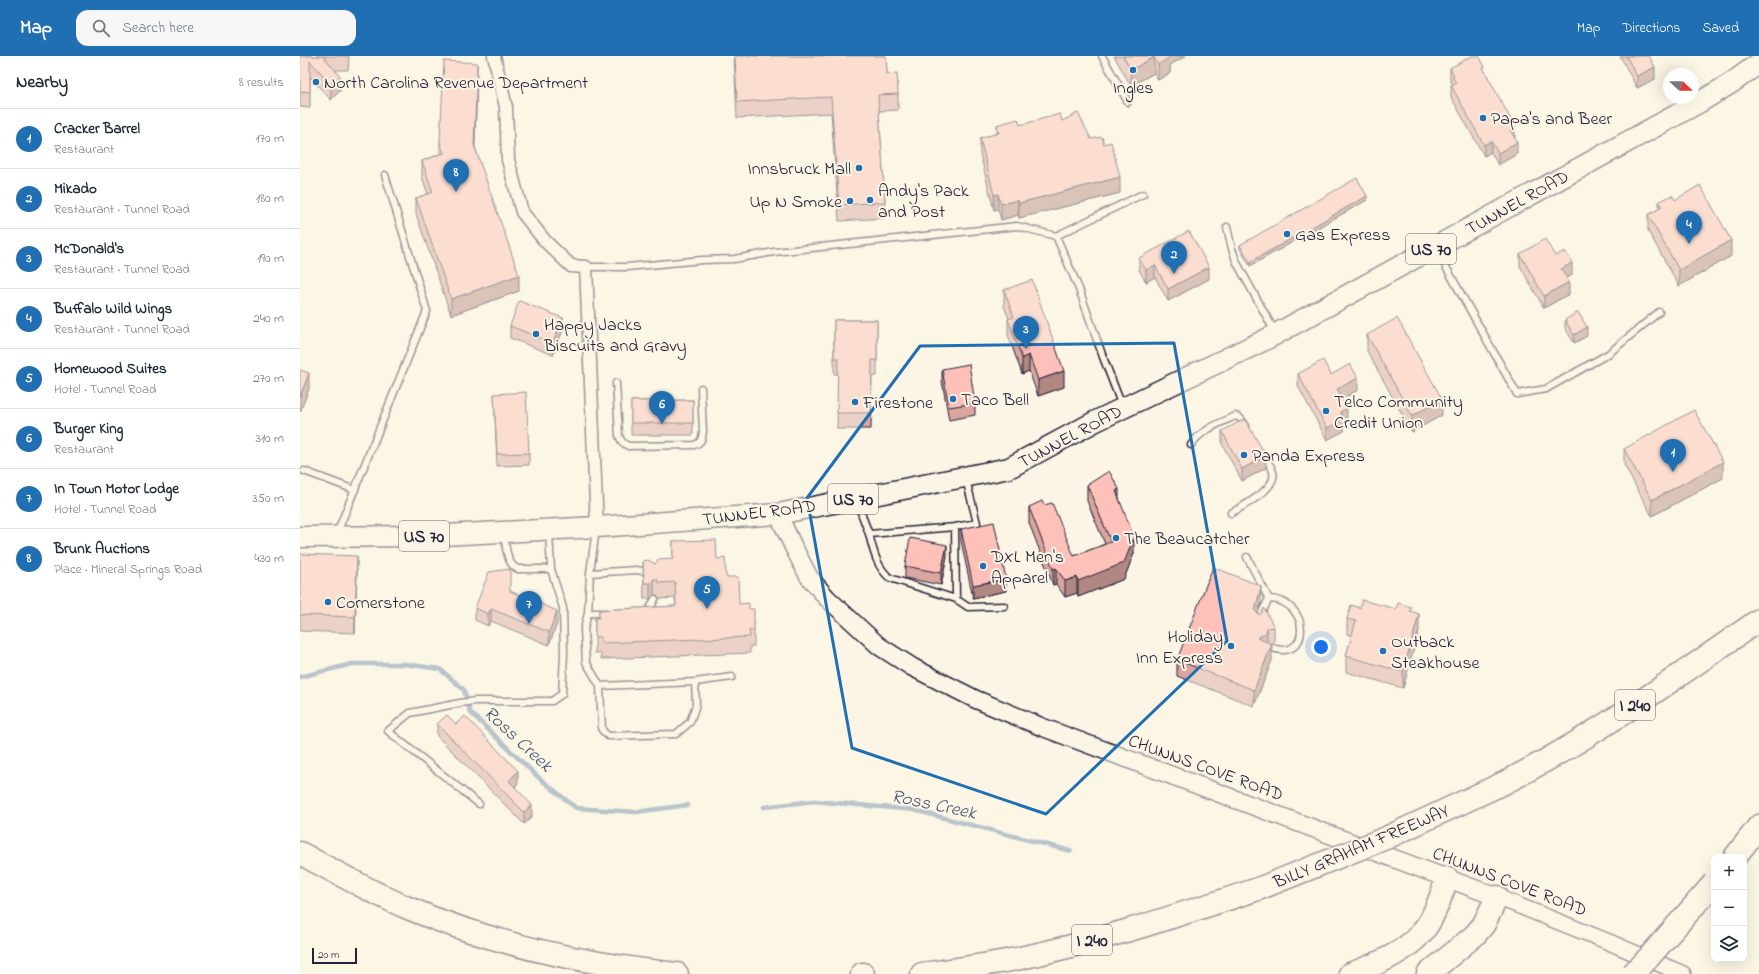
<!DOCTYPE html>
<html lang="en">
<head>
<meta charset="utf-8">
<style>
	body { margin:0; font-family:"Indie Flower",sans-serif; background:#f6f6f7; color:#1f2937 }
	.controls { position:absolute; right:12px; bottom:12px; display:grid; overflow:hidden; border-radius:8px; box-shadow:0 4px 16px #0002 }
	.controls button { width:36px; height:36px; display:grid; place-items:center; padding:0; border:0; border-bottom:1px solid #e0e1e3; background:#fff; color:#1f2937; font:20px sans-serif }
	.compass { position:absolute; left:1363px; top:12px; width:36px; height:36px; border-radius:50%; background:#fff; box-shadow:0 4px 16px #0002; rotate:112deg }
	.scale { position:absolute; left:12px; bottom:10px; width:45px; box-sizing:border-box; padding-left:4px; border:2px solid #22223b; border-top:0; font-size:11px; line-height:14px; white-space:nowrap; color:#22223b; -webkit-text-stroke:3px #fcf5e5; paint-order:stroke }
	.you { position:absolute; left:1021px; top:591px; width:14px; height:14px; margin:-10px; border:3px solid #fff; border-radius:50%; background:#1a73e8; box-shadow:0 0 0 6px #1a73e833 }
	.badge { display:grid; place-items:center; width:26px; height:26px; border-radius:50%; background:#1f6fb2; color:#fff; font-size:13px; font-weight:700 }
	.pin { position:absolute; translate:-50% -33px; filter:drop-shadow(0 1px 2px #0008) }
	.pin::after { content:''; position:absolute; top:21px; width:14px; height:12px; background:inherit; clip-path:polygon(0 0,100% 0,50% 100%) }
	.list { margin:0; padding:0; list-style:none }
	h2 { display:flex; justify-content:space-between; align-items:center; height:52px; margin:0; padding:0 16px; font-size:17px }
	h2 small { font-size:13px; font-weight:400; color:#747a83 }
	.list li { display:grid; grid-template-columns:26px 1fr auto; gap:12px; align-items:center; box-sizing:border-box; height:60px; padding:0 16px; border-top:1px solid #e0e1e3 }
	.list b { display:block; font-size:15px; white-space:nowrap }
	.list p { margin:0; font-size:13px; white-space:nowrap; color:#747a83 }
	.list em { font-size:13px; font-style:normal; color:#747a83 }
	.icon { flex:none; width:22px; height:22px; fill:none; stroke:currentColor; stroke-width:2; stroke-linecap:round; stroke-linejoin:round }
	.map { position:relative; flex:none; width:1459px; height:918px; overflow:hidden }
	header { display:flex; align-items:center; gap:24px; box-sizing:border-box; height:56px; padding:0 20px; background:#1f6fb2; color:#fff }
	header strong { font-size:19px }
	nav { display:flex; gap:22px; margin-inline-start:auto; font-size:14px }
	.search { width:280px; height:36px; background:#f6f6f7; display:flex; align-items:center; gap:10px; box-sizing:border-box; padding:0 14px; border-radius:12px; color:#747a83; font-size:15px }
	main { display:flex }
	aside { flex:1; background:#fff }
	.map>svg:first-child { display:block }
	.lines { fill:none; stroke-linecap:round; stroke-linejoin:round }
	.stream { stroke:#678aab; stroke-width:4.5 }
	.service-casing { stroke:#22223b; stroke-width:9 }
	.minor-casing { stroke:#22223b; stroke-width:15 }
	.tertiary-casing { stroke:#22223b; stroke-width:18 }
	.secondary-casing { stroke:#22223b; stroke-width:20 }
	.primary-casing { stroke:#22223b; stroke-width:23 }
	.motorway-casing { stroke:#22223b; stroke-width:25 }
	.service { stroke:#fcf5e5; stroke-width:6 }
	.minor { stroke:#fcf5e5; stroke-width:12 }
	.tertiary { stroke:#fcf5e5; stroke-width:15 }
	.secondary { stroke:#fcf5e5; stroke-width:17 }
	.primary { stroke:#fcf5e5; stroke-width:20 }
	.motorway { stroke:#fcf5e5; stroke-width:22 }
	.motorway-bridge-casing { stroke:#22223b; stroke-width:25; stroke-linecap:butt }
	.motorway-bridge { stroke:#fcf5e5; stroke-width:22 }
	.wall { fill:#daa69f; stroke:#22223b }
	.shaded-wall { fill:#b18782; stroke:#22223b }
	.building { fill:#fdc1b9; stroke:#22223b }
	.marked { fill:none; stroke:#1f6fb2; stroke-width:3; stroke-linejoin:round }
	.poi-dot { fill:#1f6fb2; stroke:#fcf5e5; stroke-width:1.5 }
	.labels { text-anchor:middle; stroke-width:4; stroke-linejoin:round; paint-order:stroke }
	.shield { fill:#fcf5e5; stroke:#63616e; stroke-width:1 }
	.shield-label { font-size:17px; font-weight:bold; fill:#22223b }
	.poi-label { font-size:18px; fill:#22223b; stroke:#fcf5e5; text-anchor:start }
	.street-label { font-size:18px; fill:#22223b; stroke:#fcf5e5 }
	.water-label { font-size:19px; font-style:italic; fill:#445673; stroke:#fcf5e5 }
</style>
</head>
<body>
<header>
<strong>Map</strong>
<div class="search"><svg class="icon" aria-label="search" viewBox="0 0 24 24"><circle cx="10" cy="10" r="6"/><path d="M15 15l6 6"/></svg>Search here</div>
<nav><a>Map</a><a>Directions</a><a>Saved</a></nav>
</header>
<main>
<aside>
<h2>Nearby<small>8 results</small></h2>
<ul class="list">
<li><span class="badge">1</span><div><b>Cracker Barrel</b><p>Restaurant</p></div><em>170 m</em></li>
<li><span class="badge">2</span><div><b>Mikado</b><p>Restaurant · Tunnel Road</p></div><em>180 m</em></li>
<li><span class="badge">3</span><div><b>McDonald's</b><p>Restaurant · Tunnel Road</p></div><em>190 m</em></li>
<li><span class="badge">4</span><div><b>Buffalo Wild Wings</b><p>Restaurant · Tunnel Road</p></div><em>240 m</em></li>
<li><span class="badge">5</span><div><b>Homewood Suites</b><p>Hotel · Tunnel Road</p></div><em>270 m</em></li>
<li><span class="badge">6</span><div><b>Burger King</b><p>Restaurant</p></div><em>310 m</em></li>
<li><span class="badge">7</span><div><b>In Town Motor Lodge</b><p>Hotel · Tunnel Road</p></div><em>350 m</em></li>
<li><span class="badge">8</span><div><b>Brunk Auctions</b><p>Place · Mineral Springs Road</p></div><em>430 m</em></li>
</ul>
</aside>
<div class="map">
<svg width="1459" height="918" viewBox="0 0 1459 918">
	<rect width="100%" height="100%" fill="#fcf5e5"/>
	<filter id="ink" filterUnits="userSpaceOnUse"><feTurbulence type="fractalNoise" baseFrequency=".025" numOctaves="2"/><feDisplacementMap in="SourceGraphic" scale="8" xChannelSelector="R" yChannelSelector="G"/><feConvolveMatrix kernelMatrix="1 2 1 2 8 2 1 2 1" color-interpolation-filters="sRGB"/></filter>
	<g filter="url(#ink)">
		<g class="lines">
			<path class="stream" d="M0,621L52,608H105L140,613L164,634L170,656L238,721L276,752L336,756L388,749
				M464,751L514,745L614,754L771,795"/>
			<defs>
				<path id="service" d="M802,0L828,46
					M927,171L932,193L937,207L975,276
					M756,180L779,233L803,301L822,350
					M1136,193L1217,338L1246,333L1308,298L1359,256
					M286,211H327L402,204L434,203L474,196L717,170L756,180L843,138
					M316,327L319,380L322,386L328,390L394,389C401,387 402,383 403,376L401,332
					M891,389C901,374 918,368 935,360L940,362L946,370
					M4,415L55,434
					M557,446L569,478L655,471L677,467L666,423
					M931,457C942,451 978,432 973,416C971,409 965,403 962,397
					M655,471L656,543
					M296,473L290,517L288,557L284,573L286,606L300,630L302,674L308,680L376,678L390,666L396,649L395,626L432,621
					M37,477L127,255L85,119
					M204,478C206,490 206,508 218,513H251
					M569,478C573,494 577,512 590,522L656,543L668,551L704,550
					M947,501L969,543
					M290,517L336,514L350,516
					M347,556H348L355,543
					M288,557H306
					M960,564L962,556L969,543C1011,544 1012,608 970,591
					M300,630L395,626
					M179,748L88,675L110,657L160,647L175,645H252L262,638L264,598L263,552L251,513L249,476"/>
				<path id="minor" d="M194,0L206,51L208,104L222,156L245,185L271,210L286,211L297,471"/>
				<path id="tertiary" d="M1197,841L1309,886L1383,918"/>
				<path id="secondary" d="M478,458L493,490L509,521L527,542L579,590L612,611L675,643L742,671L1197,841"/>
				<path id="primary" d="M0,481L125,480L297,471L478,458L709,412L796,365L967,283L1400,46L1433,26L1459,7"/>
				<path id="motorway" d="M1206,726C1295,680 1377,621 1459,564
					M0,797C35,816 71,836 108,852C193,888 285,908 377,918
					M1435,801L1459,770
					M562,918H563
					M622,918C650,914 678,910 706,905C792,888 876,860 958,833
					M1050,918C1078,908 1112,894 1128,868C1137,854 1142,837 1147,822
					M1128,918L1175,879L1184,868L1197,841"/>
			</defs>
			<use href="#service" class="service-casing"/>
			<use href="#minor" class="minor-casing"/>
			<use href="#tertiary" class="tertiary-casing"/>
			<use href="#secondary" class="secondary-casing"/>
			<use href="#primary" class="primary-casing"/>
			<use href="#motorway" class="motorway-casing"/>
			<use href="#service" class="service"/>
			<use href="#minor" class="minor"/>
			<use href="#tertiary" class="tertiary"/>
			<use href="#secondary" class="secondary"/>
			<use href="#primary" class="primary"/>
			<use href="#motorway" class="motorway"/>
			<defs>
				<path id="motorway-bridge" d="M958,833L1086,782L1206,726
					M1332,918L1342,909L1414,827"/>
			</defs>
			<use href="#motorway-bridge" class="motorway-bridge-casing"/>
			<use href="#motorway-bridge" class="motorway-bridge"/>
		</g>
		<path class="wall" d="M0,0H49L48,14H36L40,35L31,44L10,21V52L0,51Z
			M434,0H586L587,18L598,38V54L579,55L585,146V162L539,165L531,57L437,62Z
			M814,0H886L870,9V17L858,24L854,17L831,30Z
			M1320,0H1349L1355,23L1337,32Z
			M1150,12L1185,15L1215,82L1214,83L1217,98L1198,109L1191,96L1184,100L1151,41V29H1152V27L1150,24Z
			M177,23L175,91L219,235L151,259L116,158V142L128,138L122,121V105L140,98V86Z
			M762,65L791,83L804,88L820,137L719,162L718,159L701,164L698,153L694,154L680,98V82L697,78V69H720Z
			M1067,144L950,210L940,193V189Z
			M1375,144L1431,200L1379,230L1348,175V159L1359,153V146Z
			M1220,198L1255,200L1272,219L1267,222L1269,238L1244,252L1220,210Z
			M839,202L909,223L868,245L855,221L846,226L839,214Z
			M704,234L764,331L738,340L729,315L722,318L708,279V263H709L704,250Z
			M534,264H577V320H572L571,373H537L538,318H534Z
			M1265,264L1287,280L1274,287L1265,272Z
			M210,270L263,274L253,299L210,282Z
			M1067,279L1142,359L1112,376L1067,295Z
			M642,313L675,347V359L649,364L642,325Z
			M998,318L1031,319L1058,334L1042,343L1047,365L1044,367V375L1027,384L998,330Z
			M194,338L229,397V409L197,410Z
			M393,344V379H331V345Z
			M922,375L966,412L942,425L922,388Z
			M1324,393L1423,422L1352,460L1324,409Z
			M787,429L819,442L834,497L824,523L778,541L777,537L765,541L756,528L753,529L729,467V451L744,449L774,500L805,488L787,445Z
			M661,473L706,535L673,542L661,485Z
			M373,485L417,503L439,548L449,553L454,574V590H450V597L301,603V597H295V562H299V554L376,550L375,542L359,543L357,539H354L350,543H344L343,505L355,508L373,503Z
			M0,498L57,516L55,577L0,575Z
			M647,501L641,529L605,522V510Z
			M210,535L257,567L249,589L191,565L188,570L175,564V552Z
			M961,546L958,558L974,571V587L970,588L972,604L954,650L877,620V604Z
			M1060,552L1096,553L1111,556L1119,574L1103,632L1046,616V600L1052,580L1047,578V563Z
			M137,668H156L218,727L215,731L232,761L224,768L137,680Z"/>
		<path class="shaded-wall" d="M866,0H886L870,9V17L858,24V9Z
			M854,1V17L831,30V14Z
			M177,7V23L174,105V89Z
			M1355,11V23L1337,32V20Z
			M40,20V35L31,44V28Z
			M1215,71V82L1210,85V74Z
			M1191,85V96L1184,100V89Z
			M1217,86V98L1198,109V97Z
			M820,121V137L719,162V147Z
			M698,138V153L694,154V139Z
			M1067,140V144L950,210V206Z
			M718,144V159L701,164V148Z
			M1431,184V200L1379,230V214Z
			M1272,207V219L1261,225V213Z
			M855,209V221L846,226V214Z
			M909,211V223L868,245V233Z
			M219,219V235L151,259V243Z
			M1269,226V238L1244,252V240Z
			M263,262V274L253,299V287Z
			M1287,271V280L1274,287V279Z
			M729,299V315L722,318V302Z
			M764,315V331L738,340V324Z
			M9,317V333L0,356V341Z
			M1058,322V334L1037,345V333Z
			M1142,343V359L1112,376V360Z
			M1047,352V365L1044,367V375L1027,384V372L1040,356Z
			M966,400V412L942,425V413Z
			M1423,406V422L1352,460V444Z
			M819,433V449L816,435Z
			M834,481V497L824,523L778,541V525Z
			M647,489V501L641,529V517Z
			M57,500V516L55,577V561Z
			M756,512V528L753,529V513Z
			M777,521V537L765,541V525Z
			M354,523V539L350,543V527Z
			M706,523V535L673,542V529Z
			M961,530V546L955,571V555Z
			M191,553V565L188,570V558Z
			M257,555V567L249,589V576Z
			M1119,558V574L1103,632V616Z
			M967,572V588L957,582Z
			M972,588V604L954,650V634Z
			M218,715V727L209,737V725Z
			M232,749V761L224,768V756Z"/>
		<path class="building" d="M0,0H23L40,20L31,28L10,5V36L0,35Z
			M435,0H586L587,18L597,17L598,38L578,39L585,146L539,149L531,41L437,46Z
			M823,0H869L870,1L858,9L854,1L831,14Z
			M1172,0H1179L1185,11L1183,12L1215,71L1210,74L1217,86L1198,97L1191,85L1184,89L1151,29L1156,27L1152,21L1154,20L1150,12Z
			M1326,0H1349L1355,11L1337,20Z
			M144,5L177,7L174,89L219,219L151,243L116,142L133,136L122,105L144,97L140,86Z
			M778,57L791,83L802,81L804,88L811,86L820,121L719,147L718,144L701,148L698,138L694,139L680,82L699,77L697,69L718,63L720,69L760,58L762,65Z
			M1057,122L1067,140L950,206L940,189Z
			M1400,129L1431,184L1379,214L1348,159L1362,151L1359,146L1372,139L1375,144Z
			M889,175L909,211L868,233L855,209L846,214L839,202Z
			M1245,183L1255,200L1265,195L1272,207L1261,213L1269,226L1244,240L1220,198Z
			M732,224L764,315L738,324L729,299L722,302L708,263L714,261L704,234Z
			M219,245L263,262L253,287L210,270Z
			M1278,256L1287,271L1274,279L1265,264Z
			M1097,262L1142,343L1112,360L1067,279Z
			M534,264H577V304H572L571,357H537L538,302H534Z
			M1023,304L1031,319L1050,308L1058,322L1037,333L1047,352L1040,356L1044,363L1027,372L998,318Z
			M669,308L675,347L649,351L642,313Z
			M0,314L9,317L0,341Z
			M226,336L229,397L197,398L194,338Z
			M393,344V367H331V345Z
			M1394,354L1423,406L1352,444L1324,393Z
			M945,363L966,400L942,413L922,375Z
			M809,415L819,433L816,435L834,481L824,507L778,525L777,521L765,525L756,512L753,513L729,451L742,445L744,449L752,447L774,500L811,486L787,429Z
			M694,466L706,523L673,529L661,473Z
			M610,482L647,489L641,517L605,510Z
			M416,484L417,503L425,502L426,521H438L439,548L449,547V553H454V574H449L450,581L301,587V581H295V562H299V554L376,550L375,526L359,527L357,523H354L350,527H344L343,505L348,504L355,508L358,504L373,503V485Z
			M0,498L57,500L55,561L0,559Z
			M913,511L961,530L955,555L958,558H961L964,552L974,571L967,572L966,577L957,582L972,588L954,634L877,604Z
			M210,513V535L257,555L249,576L191,553L188,558L175,552L189,516Z
			M1062,544L1096,553L1098,547L1111,551L1110,555L1119,558L1103,616L1046,600L1056,565L1047,563L1051,549L1060,552Z
			M147,659L156,668L165,660L218,715L209,725L232,749L224,756L137,668Z"/>
	</g>
	<path d="M0 0H1459V918H0ZM874,287L927,585L746,758L552,692L507,442L620,290Z" fill="#fcf5e5" fill-opacity=".55" fill-rule="evenodd"/>
	<path class="marked" d="M874,287L927,585L746,758L552,692L507,442L620,290Z"/>
	<g class="poi-dot">
		<circle cx="833" cy="14" r="4"/>
		<circle cx="16" cy="26" r="4"/>
		<circle cx="1183" cy="62" r="4"/>
		<circle cx="559" cy="112" r="4"/>
		<circle cx="570" cy="144" r="4"/>
		<circle cx="550" cy="145" r="4"/>
		<circle cx="987" cy="178" r="4"/>
		<circle cx="236" cy="278" r="4"/>
		<circle cx="653" cy="343" r="4"/>
		<circle cx="555" cy="346" r="4"/>
		<circle cx="1026" cy="355" r="4"/>
		<circle cx="944" cy="399" r="4"/>
		<circle cx="816" cy="482" r="4"/>
		<circle cx="683" cy="510" r="4"/>
		<circle cx="28" cy="546" r="4"/>
		<circle cx="931" cy="590" r="4"/>
		<circle cx="1083" cy="595" r="4"/>
	</g>
	<g class="labels">
		<g class="shield">
			<rect x="1106" y="178" width="50" height="30" rx="3"/>
			<rect x="528" y="428" width="50" height="30" rx="3"/>
			<rect x="99" y="465" width="50" height="30" rx="3"/>
			<rect x="1315" y="634" width="40" height="30" rx="3"/>
			<rect x="772" y="869" width="40" height="30" rx="3"/>
		</g>
		<g class="shield-label">
			<text x="1131" y="199">US 70</text>
			<text x="553" y="449">US 70</text>
			<text x="124" y="486">US 70</text>
			<text x="1335" y="655">I 240</text>
			<text x="792" y="890">I 240</text>
		</g>
		<g class="poi-label">
			<text x="24" y="32">North Carolina Revenue Department</text>
			<text x="833" y="37" text-anchor="middle">Ingles</text>
			<text x="1191" y="68">Papa's and Beer</text>
			<text x="551" y="118" text-anchor="end">Innsbruck Mall</text>
			<text x="578" y="140">Andy's Pack<tspan x="578" dy="21">and Post</tspan></text>
			<text x="542" y="151" text-anchor="end">Up N Smoke</text>
			<text x="995" y="184">Gas Express</text>
			<text x="244" y="274">Happy Jacks<tspan x="244" dy="21">Biscuits and Gravy</tspan></text>
			<text x="661" y="349">Taco Bell</text>
			<text x="1034" y="351">Telco Community<tspan x="1034" dy="21">Credit Union</tspan></text>
			<text x="563" y="352">Firestone</text>
			<text x="952" y="405">Panda Express</text>
			<text x="824" y="488">The Beaucatcher</text>
			<text x="691" y="506">DXL Men's<tspan x="691" dy="21">Apparel</tspan></text>
			<text x="36" y="552">Cornerstone</text>
			<text x="923" y="586" text-anchor="end">Holiday<tspan x="923" dy="21">Inn Express</tspan></text>
			<text x="1091" y="591">Outback<tspan x="1091" dy="21">Steakhouse</tspan></text>
		</g>
		<g class="street-label">
			<text transform="translate(1217 146) rotate(-29)" y="6">TUNNEL ROAD</text>
			<text transform="translate(770 380) rotate(-28)" y="6">TUNNEL ROAD</text>
			<text transform="translate(459 456) rotate(-7)" y="6">TUNNEL ROAD</text>
			<text transform="translate(906 711) rotate(20)" y="6">CHUNNS COVE ROAD</text>
			<text transform="translate(1061 790) rotate(-23)" y="6">BILLY GRAHAM FREEWAY</text>
			<text transform="translate(1210 825) rotate(21)" y="6">CHUNNS COVE ROAD</text>
		</g>
		<g class="water-label">
			<text transform="translate(219 682) rotate(43)" y="7">Ross Creek</text>
			<text transform="translate(634 747) rotate(12)" y="7">Ross Creek</text>
		</g>
	</g>
</svg>
<div class="controls">
<button>+</button>
<button>−</button>
<button><svg class="icon" aria-label="layers" viewBox="0 0 24 24"><path d="M12 4l9 5-9 5-9-5zM3 14l9 5 9-5"/></svg></button>
</div>
<svg class="compass" viewBox="-18 -18 36 36"><path d="M0-13l5 13h-10z" fill="#e53935"/><path d="M0 13l5-13h-10z" fill="#747a83"/></svg>
<div class="scale">20 m</div>
<div class="you"></div>
<div class="pin badge" style="left:1373px;top:416px">1</div>
<div class="pin badge" style="left:874px;top:218px">2</div>
<div class="pin badge" style="left:726px;top:293px">3</div>
<div class="pin badge" style="left:1389px;top:188px">4</div>
<div class="pin badge" style="left:407px;top:553px">5</div>
<div class="pin badge" style="left:362px;top:368px">6</div>
<div class="pin badge" style="left:229px;top:568px">7</div>
<div class="pin badge" style="left:156px;top:136px">8</div>
</div>
</main>
</body>
</html>
